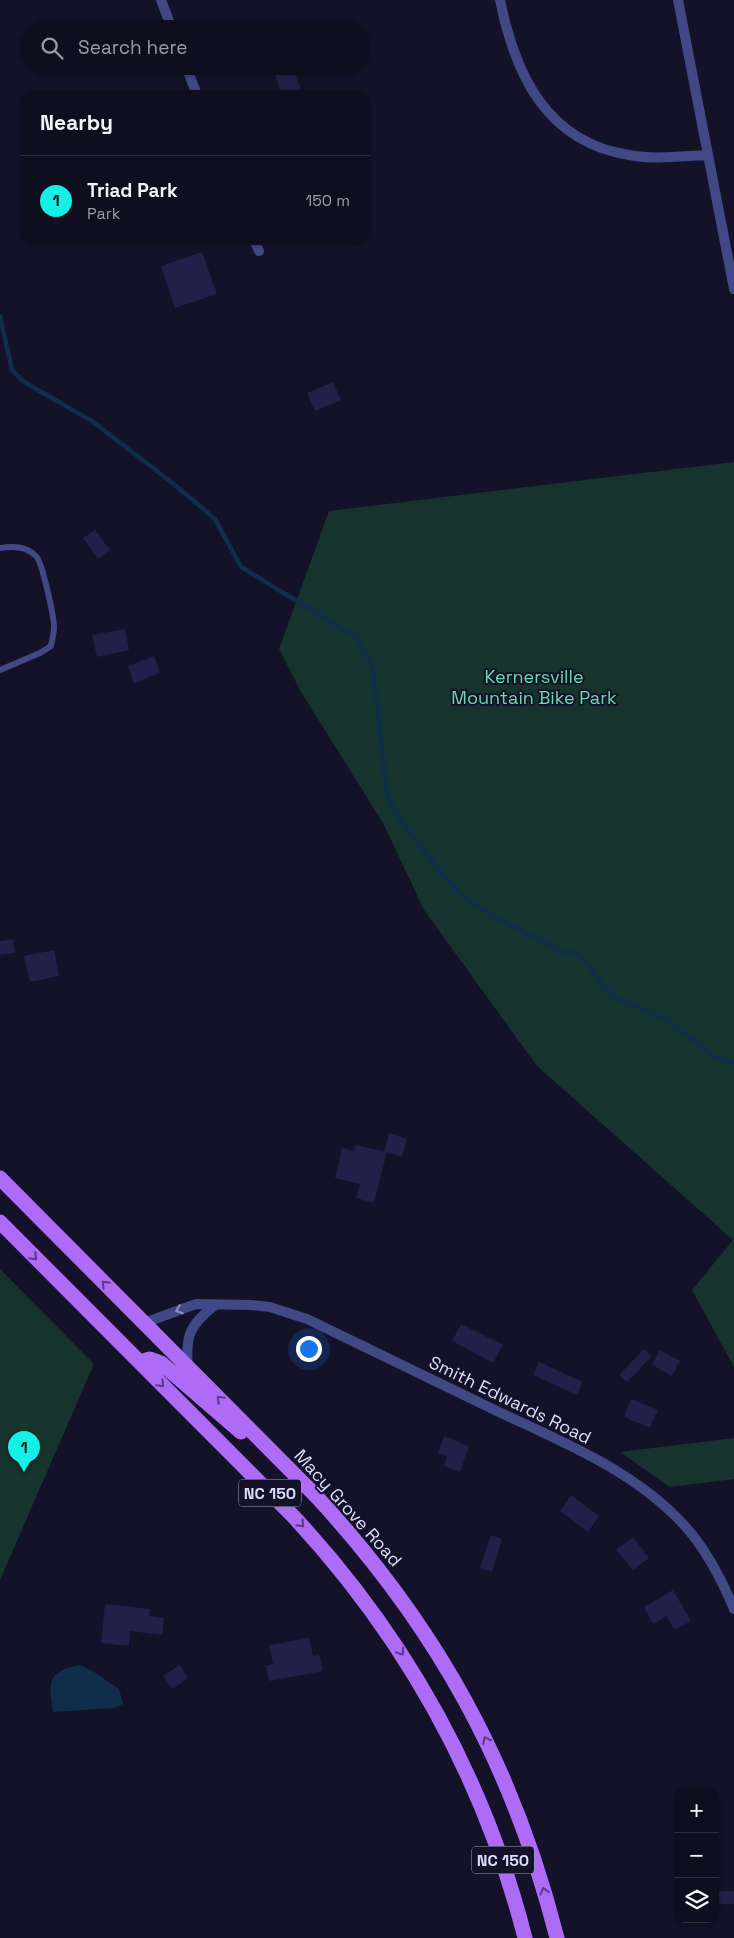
<!DOCTYPE html>
<html lang="en">
<head>
<meta charset="utf-8">
<style>
	body { margin:0; font-family:"Space Grotesk",sans-serif; background:#1c1c2c; color:#f1f3f6 }
	.controls { position:absolute; right:15px; bottom:15px; display:grid; overflow:hidden; border-radius:10px; box-shadow:0 1px 4px #0004 }
	.controls button { width:45px; height:45px; display:grid; place-items:center; padding:0; border:0; border-bottom:1px solid #2e2e3d; background:#0e0e1f; color:#f1f3f6; font:25px sans-serif }
	.you { position:absolute; left:308px; top:1348px; width:18px; height:18px; margin:-12px; border:4px solid #fff; border-radius:50%; background:#1a73e8; box-shadow:0 0 0 8px #1a73e833 }
	.badge { display:grid; place-items:center; width:32px; height:32px; border-radius:50%; background:#15f0e7; color:#111; font-size:16px; font-weight:700 }
	.pin { position:absolute; translate:-50% -41px; filter:drop-shadow(0 1px 2px #0008) }
	.pin::after { content:''; position:absolute; top:26px; width:18px; height:15px; background:inherit; clip-path:polygon(0 0,100% 0,50% 100%) }
	.list { margin:0; padding:0; list-style:none }
	h2 { display:flex; justify-content:space-between; align-items:center; height:65px; margin:0; padding:0 20px; font-size:21px }
	h2 small { font-size:16px; font-weight:400; color:#9b9ca4 }
	.list li { display:grid; grid-template-columns:32px 1fr auto; gap:15px; align-items:center; box-sizing:border-box; height:90px; padding:0 20px; border-top:1px solid #2e2e3d }
	.list b { display:block; font-size:19px; white-space:nowrap }
	.list p { margin:0; font-size:16px; white-space:nowrap; color:#9b9ca4 }
	.list em { font-size:16px; font-style:normal; color:#9b9ca4 }
	.icon { flex:none; width:28px; height:28px; fill:none; stroke:currentColor; stroke-width:2; stroke-linecap:round; stroke-linejoin:round }
	.map { position:relative; flex:none; width:734px; height:1938px; overflow:hidden }
	.search { position:absolute; background:#0e0e1f; box-shadow:0 1px 4px #0004; left:20px; top:20px; width:350px; height:55px; display:flex; align-items:center; gap:12px; box-sizing:border-box; padding:0 18px; border-radius:28px; color:#9b9ca4; font-size:19px }
	.panel { position:absolute; background:#0e0e1f; box-shadow:0 1px 4px #0004; left:20px; top:90px; width:350px; height:155px; border-radius:15px }
	.map>svg:first-child { display:block }
	.green { fill:#16332d }
	.water { fill:#102e4a }
	.lines { fill:none; stroke-linecap:round; stroke-linejoin:round }
	.stream { stroke:#102e4a; stroke-width:4.5 }
	.building { fill:#221f49 }
	.lane { stroke:#404885; stroke-width:6 }
	.street { stroke:#404885; stroke-width:10 }
	.primary { stroke:#ae6bf6; stroke-width:15 }
	.oneway { stroke:#593a85 }
	.oneway2 { stroke:#8e92c1 }
	.labels { text-anchor:middle; stroke-width:4; stroke-linejoin:round; paint-order:stroke }
	.shield { fill:#131229; stroke:#a0a0bd; stroke-width:1 }
	.shield-label { font-size:16px; font-weight:bold; fill:#dcddfd }
	.park-label { font-size:18px; fill:#6cdaae; stroke:#131229 }
	.street-label { font-size:18px; fill:#dcddfd; stroke:#131229 }
</style>
</head>
<body>
<div class="map">
<svg width="734" height="1938" viewBox="0 0 734 1938">
	<rect width="100%" height="100%" fill="#131229"/>
	<path class="green" d="M734,462V1367L692,1290L733,1240L537,1066L424,910L383,823L301,692L279,649L329,511Z
		M0,1269L94,1364L0,1580Z
		M734,1438V1479L670,1487L620,1452Z"/>
	<path class="water" d="M80,1665L94,1672L119,1689L123,1704L114,1708L53,1712C48,1681 47,1672 80,1665Z"/>
	<g class="lines">
		<path class="stream" d="M0,316L12,370L24,382L92,421L175,485L215,519L241,567L357,638L373,667L387,795L396,814L431,860L460,894L489,914L535,938L564,953L573,952L582,957L604,987L617,998L667,1020L715,1057L734,1063"/>
	</g>
	<path class="building" d="M272,66H292L303,95H282Z
		M202,252L217,294L175,308L161,266Z
		M333,382L341,400L315,411L307,393Z
		M95,530L110,550L98,559L83,538Z
		M125,629L129,650L97,657L92,635Z
		M154,656L160,673L134,683L128,666Z
		M13,939L15,953L0,955V941Z
		M54,950L59,976L30,982L24,956Z
		M389,1133L407,1139L402,1157L384,1151Z
		M356,1145L387,1152L374,1203L356,1198L360,1184L335,1178L342,1148L354,1151Z
		M461,1324L503,1345L493,1363L452,1341Z
		M644,1349L652,1356L627,1382L619,1375Z
		M660,1350L680,1361L672,1376L652,1365Z
		M539,1362L583,1382L577,1395L533,1375Z
		M631,1399L658,1410L650,1428L624,1417Z
		M444,1436L469,1446L460,1472L444,1466L447,1456L438,1453Z
		M571,1495L599,1516L588,1532L560,1511Z
		M491,1535L502,1539L492,1572L480,1568Z
		M633,1537L649,1558L633,1570L616,1550Z
		M673,1590L691,1621L675,1630L666,1616L653,1624L644,1607Z
		M105,1604L150,1609L149,1616L164,1618L162,1635L130,1631L129,1646L101,1643Z
		M309,1638L313,1656L319,1655L323,1671L269,1681L266,1666L273,1664L269,1645Z
		M180,1665L188,1678L172,1689L163,1676Z
		M719,1891H734V1904H719Z"/>
	<g class="lines">
		<path class="lane" d="M0,548C13,546 26,546 36,556C42,561 54,617 54,627C54,633 52,640 51,646L40,653L0,670"/>
		<path class="street" d="M161,0L172,29
			M500,0C515,74 546,142 629,155C655,160 682,156 708,155
			M678,0L734,289
			M186,66L197,95
			M254,240L259,251
			M144,1323L196,1304L251,1305L270,1307L307,1319C372,1351 437,1382 501,1413C565,1443 636,1472 684,1525C706,1549 721,1578 734,1609
			M188,1367C185,1335 190,1325 215,1305"/>
		<path class="primary" d="M0,1178L316,1496C437,1627 513,1765 557,1938
			M0,1222L294,1517C407,1639 484,1777 525,1938
			M140,1362L150,1359L161,1363L241,1432"/>
	</g>
	<defs><path id="oneway-chevron" d="M-2-3.5L2.5 0L-2 3.5" fill="none" stroke-width="1.6" stroke-linecap="round" stroke-linejoin="round" transform="scale(1.25)"/></defs>
	<g class="oneway">
		<use href="#oneway-chevron" transform="translate(34 1257) rotate(45)"/>
		<use href="#oneway-chevron" transform="translate(105 1284) rotate(-135)"/>
		<use href="#oneway-chevron" transform="translate(161 1384) rotate(45)"/>
		<use href="#oneway-chevron" transform="translate(220 1399) rotate(-135)"/>
		<use href="#oneway-chevron" transform="translate(301 1524) rotate(47)"/>
		<use href="#oneway-chevron" transform="translate(401 1652) rotate(57)"/>
		<use href="#oneway-chevron" transform="translate(486 1740) rotate(-116)"/>
		<use href="#oneway-chevron" transform="translate(544 1891) rotate(-106)"/>
	</g>
	<use class="oneway2" href="#oneway-chevron" transform="translate(179 1310) rotate(160)"/>
	<g class="labels">
		<g class="shield">
			<rect x="239" y="1479.5" width="62" height="27" rx="4"/>
			<rect x="472" y="1846.5" width="62" height="27" rx="4"/>
		</g>
		<g class="shield-label">
			<text x="270" y="1499">NC 150</text>
			<text x="503" y="1866">NC 150</text>
		</g>
		<g class="park-label">
			<text x="534" y="683">Kernersville<tspan x="534" dy="21">Mountain Bike Park</tspan></text>
		</g>
		<g class="street-label">
			<text transform="translate(510 1400) rotate(26)" y="6">Smith Edwards Road</text>
			<text transform="translate(348 1508) rotate(48)" y="6">Macy Grove Road</text>
		</g>
	</g>
</svg>
<div class="controls">
<button>+</button>
<button>−</button>
<button><svg class="icon" aria-label="layers" viewBox="0 0 24 24"><path d="M12 4l9 5-9 5-9-5zM3 14l9 5 9-5"/></svg></button>
</div>
<div class="you"></div>
<div class="pin badge" style="left:24px;top:1472px">1</div>
<div class="search"><svg class="icon" aria-label="search" viewBox="0 0 24 24"><circle cx="10" cy="10" r="6"/><path d="M15 15l6 6"/></svg>Search here</div>
<section class="panel">
<h2>Nearby<small></small></h2>
<ul class="list">
<li><span class="badge">1</span><div><b>Triad Park</b><p>Park</p></div><em>150 m</em></li>
</ul>
</section>
</div>
</body>
</html>
